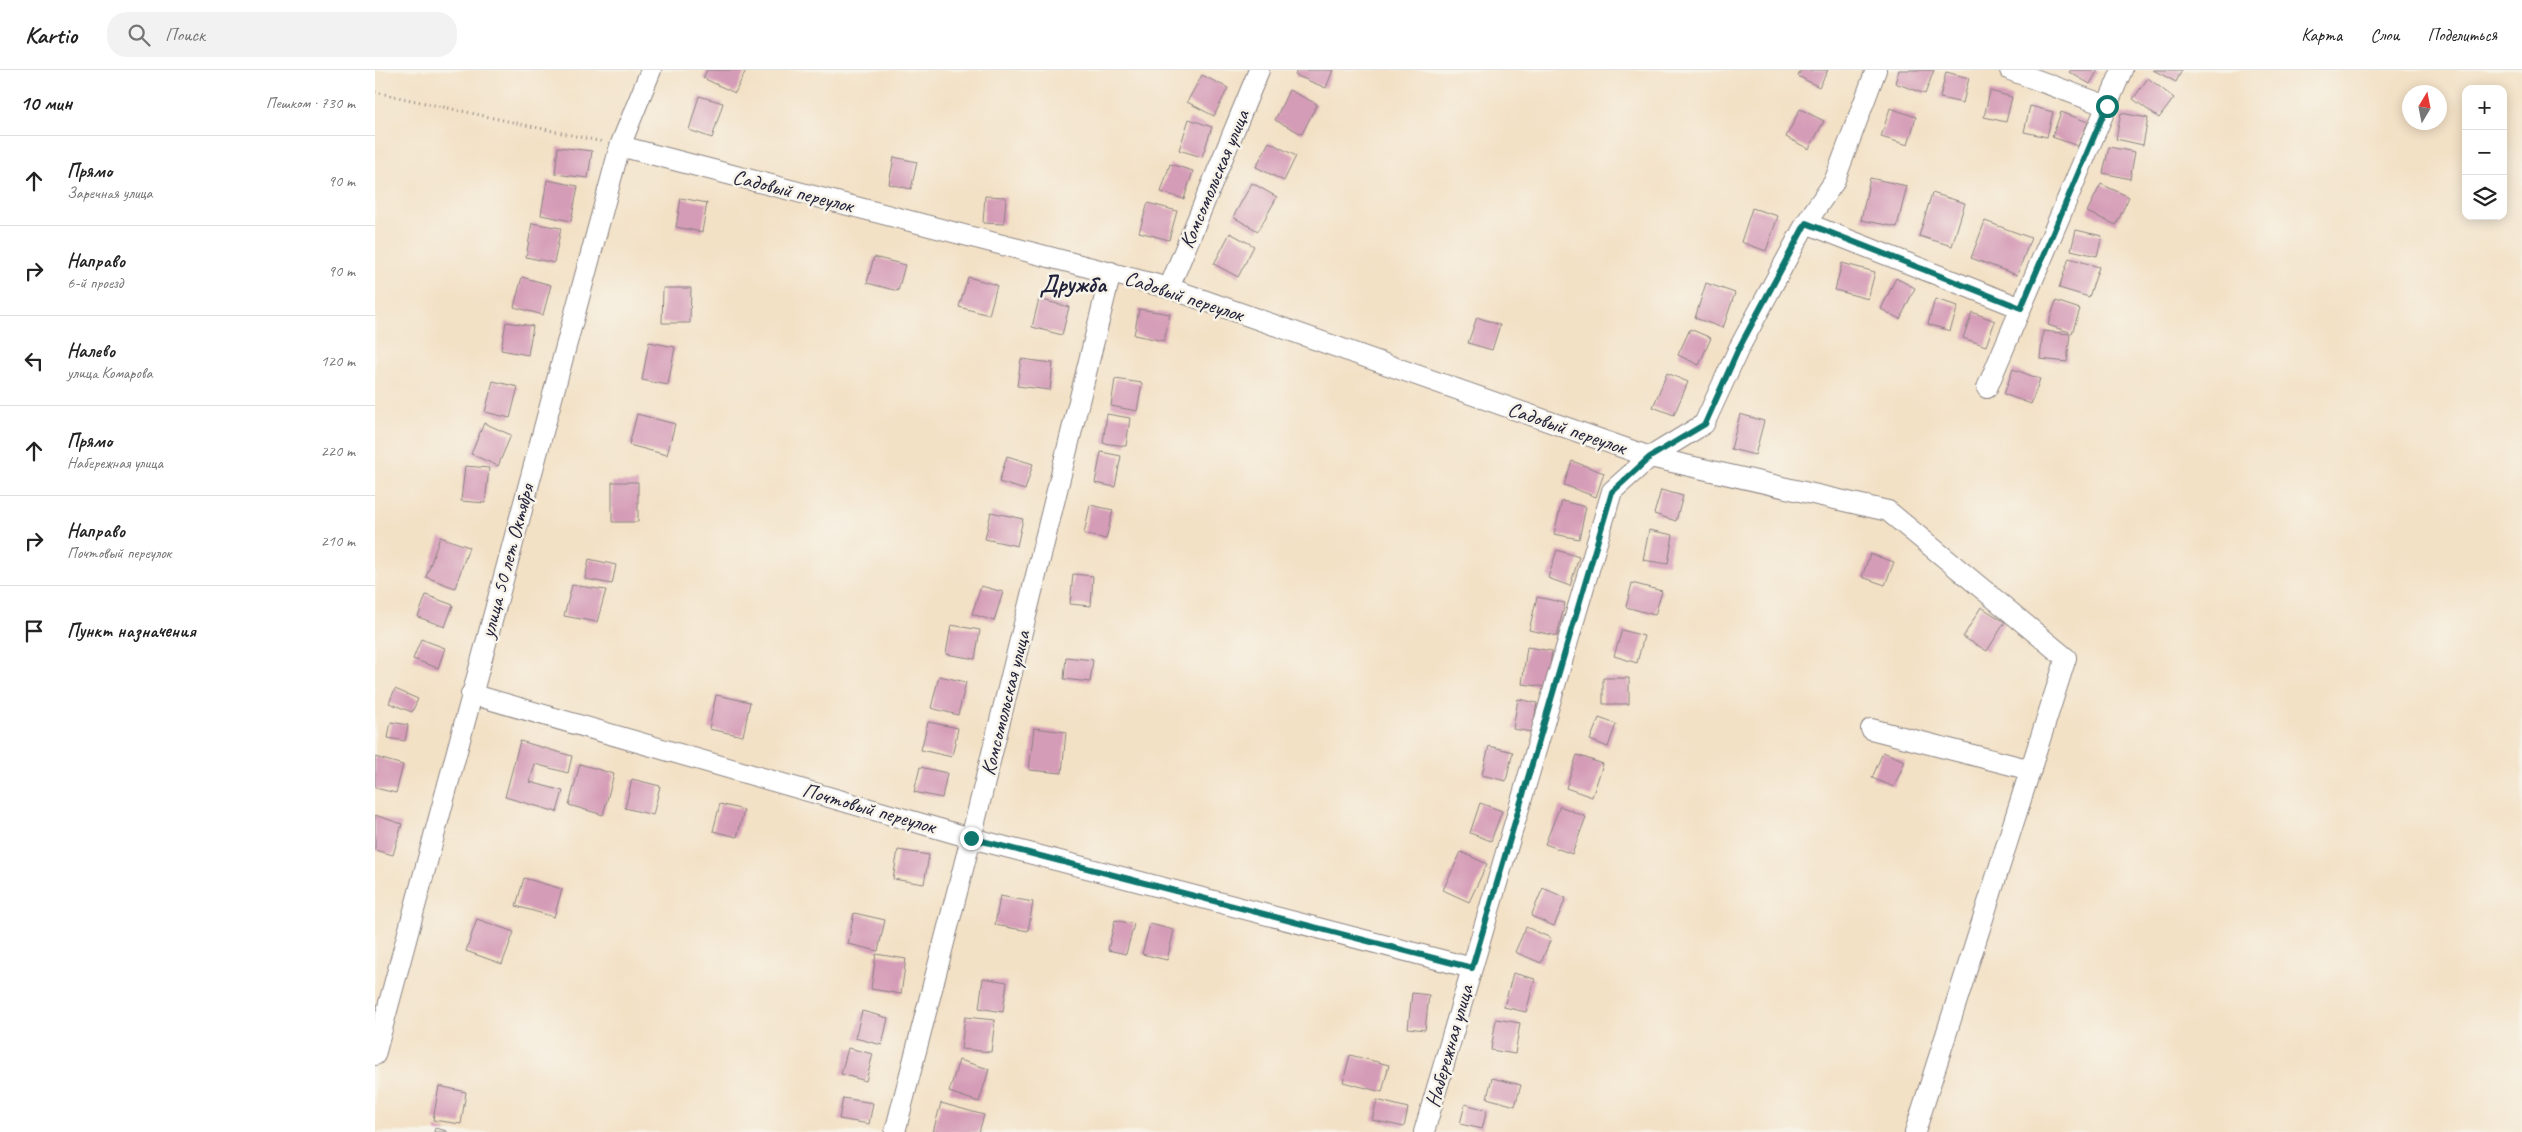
<!DOCTYPE html>
<html lang="ru">
<head>
<meta charset="utf-8">
<style>
	body { margin:0; font-family:Caveat,sans-serif; background:#f2f2f2; color:#222 }
	.controls { position:absolute; right:15px; top:15px; display:grid; overflow:hidden; border-radius:10px; box-shadow:0 2px 12px #0003 }
	.controls button { width:45px; height:45px; display:grid; place-items:center; padding:0; border:0; border-bottom:1px solid #e0e0e0; background:#fff; color:#222; font:25px sans-serif }
	.compass { position:absolute; left:2027px; top:15px; width:45px; height:45px; border-radius:50%; background:#fff; box-shadow:0 2px 12px #0003; rotate:10deg }
	.stop { position:absolute; width:15px; height:15px; margin:-11px; border:4px solid #0f766e; border-radius:50%; background:#fff }
	.stop.end { background:#0f766e; border-color:#fff; box-shadow:0 1px 5px #0008 }
	.list { margin:0; padding:0; list-style:none }
	h2 { display:flex; justify-content:space-between; align-items:center; height:65px; margin:0; padding:0 20px; font-size:21px }
	h2 small { font-size:16px; font-weight:400; color:#767676 }
	.list li { display:grid; grid-template-columns:32px 1fr auto; gap:15px; align-items:center; box-sizing:border-box; height:90px; padding:0 20px; border-top:1px solid #e0e0e0 }
	.list b { display:block; font-size:19px; white-space:nowrap }
	.list p { margin:0; font-size:16px; white-space:nowrap; color:#767676 }
	.list em { font-size:16px; font-style:normal; color:#767676 }
	.icon { flex:none; width:28px; height:28px; fill:none; stroke:currentColor; stroke-width:2; stroke-linecap:round; stroke-linejoin:round }
	.map { position:relative; flex:none; width:2147px; height:1062px; overflow:hidden }
	header { display:flex; align-items:center; gap:30px; box-sizing:border-box; height:70px; padding:0 25px; background:#fff; border-bottom:1px solid #e0e0e0 }
	header strong { font-size:24px }
	nav { display:flex; gap:28px; margin-inline-start:auto; font-size:18px }
	.search { width:350px; height:45px; background:#f2f2f2; display:flex; align-items:center; gap:12px; box-sizing:border-box; padding:0 18px; border-radius:20px; color:#767676; font-size:19px }
	main { display:flex }
	aside { flex:1; background:#fff }
	.map>svg:first-child { display:block }
	.building { fill:#d59cb7 }
	.lines { fill:none; stroke-linecap:round; stroke-linejoin:round }
	.minor-casing { stroke:#8a8280; stroke-width:22 }
	.path { stroke:#8a8280; stroke-width:3; stroke-dasharray:1 4; stroke-linecap:butt }
	.minor { stroke:#fff; stroke-width:20 }
	.route { stroke:#0f766e; stroke-width:6 }
	.labels { text-anchor:middle; stroke-width:5; stroke-linejoin:round; paint-order:stroke }
	.street-label { font-size:21px; fill:#22223b; stroke:#f7f3e8 }
	.quarter-label { font-size:24px; font-weight:bold; fill:#22223b; stroke:#f7f3e8 }
</style>
</head>
<body>
<header>
<strong>Kartio</strong>
<div class="search"><svg class="icon" aria-label="search" viewBox="0 0 24 24"><circle cx="10" cy="10" r="6"/><path d="M15 15l6 6"/></svg>Поиск</div>
<nav><a>Карта</a><a>Слои</a><a>Поделиться</a></nav>
</header>
<main>
<aside>
<h2>10 мин<small>Пешком · 730 m</small></h2>
<ul class="list">
<li><svg class="icon" aria-label="ahead" viewBox="0 0 24 24"><path d="M12 20V5M6 11l6-6 6 6"/></svg><div><b>Прямо</b><p>Заречная улица</p></div><em>90 m</em></li>
<li><svg class="icon" aria-label="right" viewBox="0 0 24 24"><path d="M7 20v-9h11M14 6l5 5-5 5"/></svg><div><b>Направо</b><p>6-й проезд</p></div><em>90 m</em></li>
<li><svg class="icon" aria-label="left" viewBox="0 0 24 24"><path d="M17 20v-9H6M10 6l-5 5 5 5"/></svg><div><b>Налево</b><p>улица Комарова</p></div><em>120 m</em></li>
<li><svg class="icon" aria-label="ahead" viewBox="0 0 24 24"><path d="M12 20V5M6 11l6-6 6 6"/></svg><div><b>Прямо</b><p>Набережная улица</p></div><em>220 m</em></li>
<li><svg class="icon" aria-label="right" viewBox="0 0 24 24"><path d="M7 20v-9h11M14 6l5 5-5 5"/></svg><div><b>Направо</b><p>Почтовый переулок</p></div><em>210 m</em></li>
<li><svg class="icon" aria-label="arrive" viewBox="0 0 24 24"><path d="M6 21V4h12l-3 4 3 4H6"/></svg><div><b>Пункт назначения</b></div></li>
</ul>
</aside>
<div class="map">
<svg width="2147" height="1062" viewBox="0 0 2147 1062">
	<rect width="100%" height="100%" fill="#f7f3e8"/>
	<filter id="ink" filterUnits="userSpaceOnUse"><feTurbulence type="fractalNoise" baseFrequency=".02" numOctaves="2"/><feDisplacementMap in="SourceGraphic" scale="10" xChannelSelector="R" yChannelSelector="G"/><feConvolveMatrix kernelMatrix="1 2 1 2 8 2 1 2 1" color-interpolation-filters="sRGB"/></filter>
	<filter id="wash" filterUnits="userSpaceOnUse"><feTurbulence type="fractalNoise" baseFrequency=".0096" numOctaves="4" result="noise"/><feDisplacementMap in="SourceGraphic" scale="20" xChannelSelector="R" yChannelSelector="G"/><feGaussianBlur stdDeviation="1.12" result="paint"/><feColorMatrix in="noise" values="0 0 0 0 0 0 0 0 0 0 0 0 0 0 0 0 0 1.4 0 .05"/><feComposite in="paint" operator="in"/></filter>
	<g filter="url(#wash)">
		<rect width="100%" height="100%" fill="#f3e1c6"/>
		<g id="blocks">
			<path class="building" d="M332,0H371L360,23L328,8Z
				M922,0H958L951,18L920,5Z
				M1426,0H1453L1444,17L1423,6Z
				M1524,0H1559L1550,24L1520,13Z
				M1696,0H1723L1715,14L1694,2Z
				M1778,0H1807L1801,12Z
				M1571,2L1594,8L1588,33L1565,28Z
				M827,5L853,18L839,46L812,32Z
				M1773,8L1799,28L1784,48L1758,29Z
				M914,20L942,34L927,64L900,50Z
				M1615,21L1637,27L1631,52L1609,47Z
				M324,26L348,33L337,68L314,60Z
				M1655,36L1678,42L1672,67L1649,62Z
				M1515,38L1541,47L1533,75L1506,67Z
				M1425,39L1449,51L1434,79L1411,67Z
				M1686,42L1713,52L1703,76L1677,67Z
				M1746,43L1773,48L1768,75L1741,69Z
				M814,49L837,57L827,87L804,80Z
				M894,72L921,86L909,111L881,97Z
				M183,77L217,81L213,108L180,104Z
				M1734,77L1760,82L1755,109L1728,103Z
				M519,87L542,92L536,119L514,114Z
				M795,94L818,101L809,129L786,122Z
				M1495,108L1532,116L1522,157L1486,150Z
				M172,110L203,116L196,151L166,145Z
				M877,113L902,127L883,161L858,147Z
				M1726,114L1754,127L1741,155L1712,142Z
				M1557,123L1590,133L1577,176L1544,166Z
				M610,126L631,127L629,154L608,153Z
				M306,128L332,133L327,162L301,157Z
				M773,133L802,141L794,170L764,162Z
				M1377,138L1403,146L1391,181L1366,172Z
				M1610,151L1656,168L1642,205L1596,188Z
				M157,153L186,158L179,193L151,187Z
				M1701,160L1727,166L1722,186L1696,180Z
				M855,163L879,176L863,207L839,194Z
				M499,187L530,195L523,221L492,213Z
				M1694,188L1724,197L1714,227L1684,218Z
				M1467,193L1500,202L1493,229L1460,220Z
				M147,207L176,215L168,245L139,237Z
				M593,207L622,215L614,245L584,237Z
				M1521,208L1540,218L1525,249L1506,239Z
				M1331,213L1360,223L1348,258L1320,248Z
				M288,218H316L315,253H287Z
				M664,229L694,237L687,265L657,257Z
				M1560,229L1583,236L1575,261L1553,254Z
				M1681,231L1705,239L1697,263L1673,255Z
				M764,239L795,244L789,271L759,265Z
				M1597,242L1620,251L1611,276L1588,268Z
				M1102,247L1125,255L1117,280L1093,273Z
				M131,252L158,256L153,285L126,280Z
				M1315,259L1336,268L1324,295L1303,285Z
				M1668,261L1695,264L1692,292L1665,289Z
				M274,272L300,277L293,315L267,310Z
				M646,289L678,293L675,320L642,316Z
				M1638,299L1665,309L1656,334L1629,324Z
				M1292,303L1313,312L1299,345L1278,337Z
				M740,309L767,313L762,341L736,336Z
				M118,311L143,317L135,348L110,342Z
				M262,344L300,354L292,385L254,375Z
				M732,344L755,348L751,376L728,373Z
				M1365,344L1389,351L1380,385L1356,379Z
				M109,353L136,365L123,396L96,384Z
				M726,382L746,386L740,417L720,413Z
				M632,386L658,394L650,420L624,412Z
				M1197,391L1229,403L1221,427L1189,415Z
				M90,396L114,398L110,433L86,431Z
				M237,412H263V452H237Z
				M1286,420L1308,426L1301,451L1279,444Z
				M1187,431L1211,437L1204,469L1179,464Z
				M715,435L738,440L731,469L709,464Z
				M616,442L648,449L642,476L610,469Z
				M1274,460L1298,465L1293,494L1268,490Z
				M65,467L94,477L80,518L51,507Z
				M1182,480L1204,487L1195,516L1173,508Z
				M1495,484L1519,492L1510,515L1487,507Z
				M214,489L241,495L237,514L210,509Z
				M698,504L718,506L716,536L695,534Z
				M1257,513L1287,521L1280,545L1251,537Z
				M197,515L231,520L222,552L189,546Z
				M606,516L628,522L619,551L597,544Z
				M51,525L78,535L70,557L43,547Z
				M1162,527L1190,533L1182,566L1154,560Z
				M1606,537L1630,552L1612,581L1588,567Z
				M576,555L605,560L600,589L571,584Z
				M1247,560L1269,566L1262,593L1239,586Z
				M46,569L70,578L63,598L38,589Z
				M1152,577L1177,581L1172,617L1147,614Z
				M691,587L718,590L715,612L689,609Z
				M564,606L591,612L583,645L556,638Z
				M1228,608H1254V634H1228Z
				M20,619L43,629L37,642L14,633Z
				M341,625L375,632L368,666L334,659Z
				M1143,629L1162,633L1157,662L1138,659Z
				M1224,648L1241,654L1233,677L1215,670Z
				M16,652L33,655L30,671L13,668Z
				M553,652L583,658L577,687L546,680Z
				M659,658L691,662L687,703L654,700Z
				M145,671L197,686L193,703L160,694L155,712L188,721L182,742L130,727Z
				M1114,676L1138,682L1131,711L1107,705Z
				M1508,682L1530,691L1519,717L1497,708Z
				M1202,685L1228,694L1217,727L1191,718Z
				M0,687L28,695L21,723L0,718Z
				M205,694L239,704L228,745L194,735Z
				M545,697L572,703L567,728L539,722Z
				M257,709L285,716L278,745L250,738Z
				M1105,733L1127,741L1116,771L1095,763Z
				M345,734L369,740L362,767L338,761Z
				M1185,736L1211,747L1197,784L1170,774Z
				M0,745L27,754L18,785L0,780Z
				M523,780L554,785L549,814L518,809Z
				M1086,782L1112,794L1094,832L1068,820Z
				M149,808L187,819L179,847L141,836Z
				M1168,818L1191,828L1179,856L1156,846Z
				M625,826L658,832L653,861L620,855Z
				M479,843L510,850L503,881L473,874Z
				M102,849L139,862L127,894L91,881Z
				M740,850L759,854L751,884L733,880Z
				M775,854L799,860L792,890L767,884Z
				M1151,857L1176,868L1166,893L1140,882Z
				M501,884L531,889L526,924L496,919Z
				M1138,903L1160,909L1151,942L1129,937Z
				M608,908L632,912L628,942L604,938Z
				M1037,923L1054,925L1050,960L1033,958Z
				M487,941L513,948L507,975L480,968Z
				M590,947L620,950L616,982L586,979Z
				M1121,949L1145,953L1140,984L1116,980Z
				M473,978L498,984L491,1011L466,1004Z
				M975,985L1014,995L1007,1022L968,1012Z
				M584,990L614,999L604,1032L574,1022Z
				M1117,1008L1146,1015L1140,1036L1112,1028Z
				M64,1016L91,1022L86,1054L58,1050Z
				M468,1028L498,1033L494,1054L464,1049Z
				M1002,1030L1033,1038L1029,1057L997,1050Z
				M566,1033L609,1045L604,1062H558Z
				M1090,1034L1112,1040L1107,1059L1085,1054Z
				M60,1058L72,1061V1062H59Z"/>
		</g>
	</g>
	<g filter="url(#ink)">
		<use href="#blocks" fill-opacity="0" stroke="#8a8280" stroke-width="1"/>
		<g class="lines">
			<defs>
				<path id="minor" d="M1635,0L1732,36
					M245,76L794,218L1275,387L1513,441L1691,588L1540,1062
					M1431,153L1646,238
					M794,218L884,0
					M1612,318L1747,0
					M96,624L596,768L1097,898
					M1496,659L1656,700
					M0,985L245,76L276,0
					M520,1062L596,768L736,202
					M1049,1062L1237,421L1275,387L1329,354L1364,278L1431,153L1459,112L1501,0"/>
			</defs>
			<use href="#minor" class="minor-casing"/>
			<path class="path" d="M0,22L228,72"/>
			<use href="#minor" class="minor"/>
		</g>
	</g>
	<g class="lines" filter="url(#ink)">
		<path class="route" d="M596,768L1097,898L1237,422L1275,387L1330,354L1364,278L1431,153L1646,238L1732,36"/>
	</g>
	<g class="labels">
		<g class="street-label">
			<text transform="translate(839 109) rotate(-67)" y="7">Комсомольская улица</text>
			<text transform="translate(418 121) rotate(14)" y="7">Садовый переулок</text>
			<text transform="translate(809 226) rotate(18)" y="7">Садовый переулок</text>
			<text transform="translate(1192 358) rotate(19)" y="7">Садовый переулок</text>
			<text transform="translate(132 491) rotate(-75)" y="7">улица 50 лет Октября</text>
			<text transform="translate(630 633) rotate(-76)" y="7">Комсомольская улица</text>
			<text transform="translate(494 738) rotate(16)" y="7">Почтовый переулок</text>
			<text transform="translate(1074 976) rotate(-74)" y="7">Набережная улица</text>
		</g>
		<g class="quarter-label">
			<text x="698" y="222">Дружба</text>
		</g>
	</g>
</svg>
<div class="controls">
<button>+</button>
<button>−</button>
<button><svg class="icon" aria-label="layers" viewBox="0 0 24 24"><path d="M12 4l9 5-9 5-9-5zM3 14l9 5 9-5"/></svg></button>
</div>
<svg class="compass" viewBox="-18 -18 36 36"><path d="M0-13l5 13h-10z" fill="#e53935"/><path d="M0 13l5-13h-10z" fill="#767676"/></svg>
<div class="stop" style="left:1732px;top:36px"></div>
<div class="stop end" style="left:596px;top:768px"></div>
</div>
</main>
</body>
</html>
